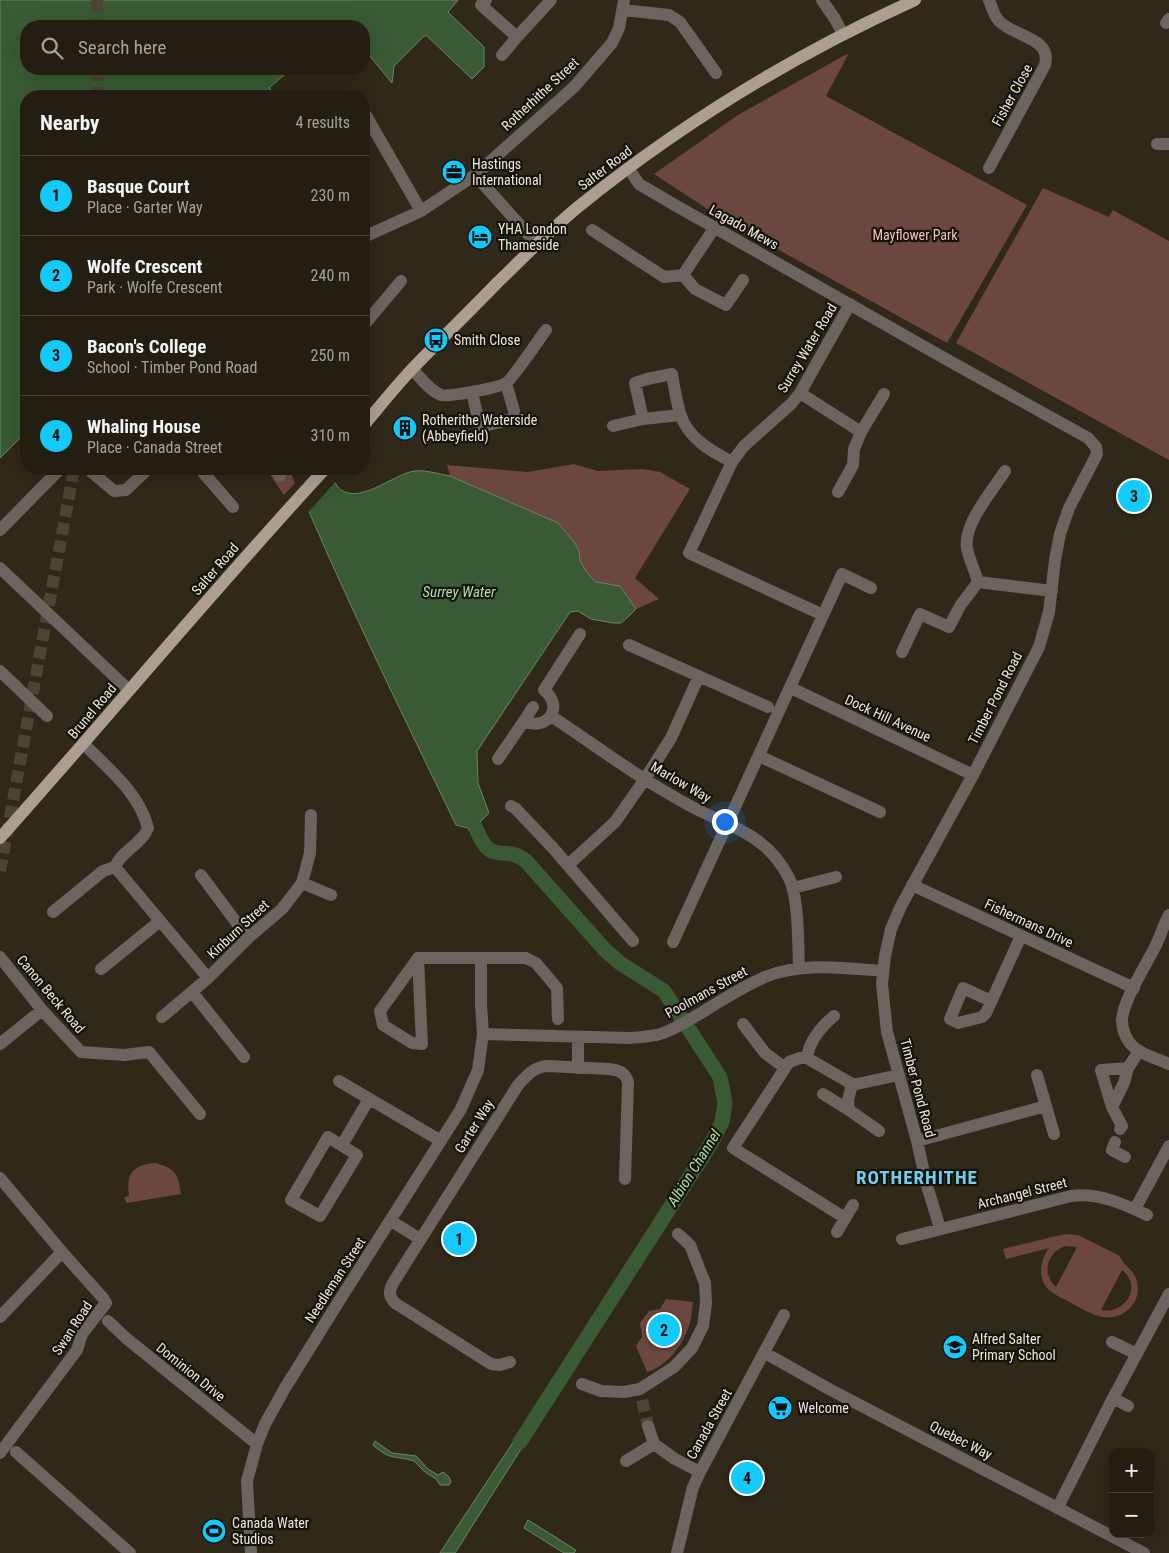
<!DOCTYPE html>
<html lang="en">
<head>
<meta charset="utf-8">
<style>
	body { margin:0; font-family:"Roboto Condensed",sans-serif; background:#302b20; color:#f1f3f6 }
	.controls { position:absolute; right:15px; bottom:15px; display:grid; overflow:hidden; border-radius:10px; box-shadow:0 5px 20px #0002 }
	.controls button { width:45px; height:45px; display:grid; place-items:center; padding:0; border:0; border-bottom:1px solid #413c32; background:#241e12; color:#f1f3f6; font:25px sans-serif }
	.you { position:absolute; left:724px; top:821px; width:18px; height:18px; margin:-12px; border:4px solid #fff; border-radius:50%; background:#1a73e8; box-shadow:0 0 0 8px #1a73e833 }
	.badge { display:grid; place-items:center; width:32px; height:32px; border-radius:50%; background:#13cafb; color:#111; font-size:16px; font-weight:700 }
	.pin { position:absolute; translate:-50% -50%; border:2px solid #fff; box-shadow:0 1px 5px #0006 }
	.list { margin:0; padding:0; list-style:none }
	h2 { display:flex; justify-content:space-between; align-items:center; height:65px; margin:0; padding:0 20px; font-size:21px }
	h2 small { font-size:16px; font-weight:400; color:#a3a29f }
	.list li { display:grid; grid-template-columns:32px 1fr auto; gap:15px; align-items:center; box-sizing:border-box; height:80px; padding:0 20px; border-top:1px solid #413c32 }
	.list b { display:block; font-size:19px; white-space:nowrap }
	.list p { margin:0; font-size:16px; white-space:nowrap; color:#a3a29f }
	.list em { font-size:16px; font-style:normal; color:#a3a29f }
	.icon { flex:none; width:28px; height:28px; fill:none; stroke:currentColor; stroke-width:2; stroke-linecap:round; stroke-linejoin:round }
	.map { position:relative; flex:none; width:1169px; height:1553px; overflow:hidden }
	.search { position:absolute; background:#241e12; box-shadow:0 5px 20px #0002; left:20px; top:20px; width:350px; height:55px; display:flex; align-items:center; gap:12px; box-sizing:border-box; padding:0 18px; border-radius:20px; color:#a3a29f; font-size:19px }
	.panel { position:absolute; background:#241e12; box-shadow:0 5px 20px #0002; left:20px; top:90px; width:350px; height:385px; border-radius:20px }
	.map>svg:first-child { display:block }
	.green { fill:#6c473f; fill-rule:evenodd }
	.water { fill:#395a35; stroke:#6f8467 }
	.pier { fill:#302818 }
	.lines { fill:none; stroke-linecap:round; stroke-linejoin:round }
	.canal { stroke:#395a35; stroke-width:15 }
	.minor-tunnel { stroke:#4c4536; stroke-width:12; stroke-dasharray:12 6; stroke-linecap:butt }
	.major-tunnel { stroke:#4c4536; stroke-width:12; stroke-dasharray:12 6; stroke-linecap:butt }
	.minor { stroke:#6c645e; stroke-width:12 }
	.major { stroke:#ae9e92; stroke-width:12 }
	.labels { text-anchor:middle; stroke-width:4.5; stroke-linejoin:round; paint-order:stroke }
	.street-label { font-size:14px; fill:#ece7dd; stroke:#15120a }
	.poi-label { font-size:14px; fill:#ece7dd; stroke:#15120a; text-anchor:start }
	.park-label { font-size:14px; fill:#f4c1b6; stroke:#15120a }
	.water-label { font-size:15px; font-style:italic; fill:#aae1a3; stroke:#15120a }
	.district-label { font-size:19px; font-weight:bold; letter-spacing:1px; fill:#71ceef; stroke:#15120a }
</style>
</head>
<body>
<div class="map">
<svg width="1169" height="1553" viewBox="0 0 1169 1553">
	<rect width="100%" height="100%" fill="#302818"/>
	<path class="green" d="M847,54L848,55L826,96L1027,205L947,343L721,218L654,174L738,115Z
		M1043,188L1109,217L1113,210L1169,241V460L956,343Z
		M574,464L597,471L643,469L660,472L690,489L635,578L659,599L636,609L620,586L595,582L588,574L580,561L579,551L558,523L450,476L447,465L528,472Z
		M266,469H308L284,495Z
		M155,1163C176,1168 178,1174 181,1194L127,1203L124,1198L129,1195C126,1173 133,1165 155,1163Z
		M1065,1234L1078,1235L1120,1256C1123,1265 1132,1269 1136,1278C1145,1303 1121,1323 1098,1316C1089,1313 1081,1308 1073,1304C1065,1299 1053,1295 1047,1288C1037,1276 1041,1259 1049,1248L1006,1259L1003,1249ZM1065,1246L1077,1247L1056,1287C1041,1273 1047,1253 1065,1246ZM1122,1270C1142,1284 1127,1315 1101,1310Z
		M666,1299L693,1302C692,1308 692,1316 690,1322C685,1343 668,1366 647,1372L636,1346L642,1337L640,1323L649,1311L660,1309Z"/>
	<path class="water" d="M0,0H458L448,12L484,47V67L472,79L427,36H424L394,66L392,83L364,49V26H26V69H291L269,88L277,96H26V432L0,458Z
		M291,469H329C332,474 334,482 337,486C356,509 394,473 415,471C427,470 439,474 450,476L558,523L575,543L579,551L580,561L588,574L596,582L620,586L636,609L627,618L621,623H613L591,619L578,611L570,612L477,751L478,783L489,813L479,823L480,826L469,831L468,828L456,825C399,707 341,590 291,469Z
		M527,1421L535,1427L455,1553H440Z
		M375,1441L392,1453L416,1456L428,1469L438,1475L443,1472L449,1477L451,1482L449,1485H440L436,1479L425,1472L414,1461C394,1455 391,1461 373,1445Z
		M528,1520L576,1550L574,1553H564L524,1528Z"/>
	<path class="pier" d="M298,469H332L336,478V481L307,514L292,476Z"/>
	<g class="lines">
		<path class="canal" d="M476,828C491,868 503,843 526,861L605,950L620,963L664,991L720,1077L725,1103L722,1122L712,1142L520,1442"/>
		<path class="minor-tunnel" d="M642,1400L648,1426"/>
		<path class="major-tunnel" d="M97,0V26
			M98,69V96
			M0,871L74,469"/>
		<path class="minor" d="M486,0L481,5L517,37L551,0
			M822,0L835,19L843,34
			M623,10L669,15L680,22L716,73
			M1166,23L1169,19
			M502,55L517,37
			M364,112L421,211
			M1157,144H1169
			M989,168L1045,65C1052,37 1014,37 999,21C994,16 992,7 989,0
			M629,169L639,184L673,204L944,358L1088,438L1096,447L1097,454L1069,508L1060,534L1055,560L1049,612L1039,647L973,775L901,906L891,929L885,956L882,984L887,1032L917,1141L927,1186L940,1228
			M475,175L537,244
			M592,230L664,277L683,275L695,289L726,305L743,280
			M364,237L421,211L475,175L574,87L612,43L619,28L624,0
			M683,275L715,227
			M364,325L401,281
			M412,369C420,377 430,391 441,395C449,397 498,388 506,383C512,380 539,339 546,330
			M472,392L480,427L516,418L506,383
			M800,393L861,432
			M680,415L643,419L635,383L647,379L672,374C674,387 676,400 680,413C687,438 711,451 732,462
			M613,426L643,419
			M88,469L114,491L126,490L148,469
			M200,469L233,507
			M275,469L280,476
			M838,492L853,465L854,449L861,432L884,394
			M0,530L60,469
			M0,568L129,690
			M978,582C975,571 969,559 967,548C963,524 993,490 1005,471
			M978,582L1052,591
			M823,615L689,553L732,462L744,446L791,404L800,393L850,304
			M629,645L768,707
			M902,652L920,614L949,627L960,606L978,582
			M0,671L47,716
			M791,688L973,775
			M551,716C583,737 614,760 646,780C662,790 679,800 696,809C734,828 768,836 789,878C799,898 798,945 799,968
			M524,721L533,707
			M759,756L880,812
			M498,759L524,721C547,732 565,707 544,690L580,634
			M511,806L515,808L553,848L633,941
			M568,865L615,822L645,779L671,738L699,676
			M115,867L208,978L248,938L282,909L302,883L310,853L311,815
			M201,875L248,938
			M302,883L331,895
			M912,885L1134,988
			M793,888L836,877
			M53,912L103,871L115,867C121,851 142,844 148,828C139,792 108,769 84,744
			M1169,915C1164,924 1161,934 1157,943C1148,962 1123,1000 1122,1020C1122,1027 1125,1036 1129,1042C1138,1054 1156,1058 1169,1064
			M673,942L842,574L871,588
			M0,957L42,1010L81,1052L124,1055L149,1052L200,1114
			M418,958L422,1044L412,1043L383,1025L380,1011Z
			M418,958H526L536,963L557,988L558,1019
			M101,969L160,921
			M192,992L244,1057
			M991,1001L963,988L950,1019L958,1023L982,1017L986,1013L1021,936
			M162,1017L208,978
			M743,1024L765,1053L785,1068
			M483,1034L630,1038C640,1037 650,1037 660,1034C675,1030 688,1020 701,1013C722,1000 742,987 765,977C802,962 844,968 883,971
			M0,1044L42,1010
			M807,1058C809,1041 821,1027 834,1016
			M578,1068V1037
			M1128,1068L1101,1070L1112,1107L1124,1083L1128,1068L1139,1051
			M1037,1075L1054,1134
			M339,1081L441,1141
			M852,1084L848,1100L849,1110L879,1131
			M823,1094L849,1110
			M1112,1107L1122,1126L1120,1129
			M328,1137L357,1155L320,1216L291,1200Z
			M917,1141L1046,1106
			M1115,1142L1112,1150L1125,1157
			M342,1145L369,1099
			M0,1178L62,1252L103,1298L106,1303L82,1334L77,1350L0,1453
			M1135,1209L1169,1146
			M845,1218L733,1148L789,1062L800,1058H807L852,1084H857L899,1075
			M391,1221L420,1239
			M837,1232L853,1205
			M902,1239L1071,1196C1097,1192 1124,1204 1147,1215
			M0,1317L62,1252
			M108,1321L126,1338L257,1444
			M1112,1342L1137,1354
			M765,1353L829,1389L1144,1553
			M510,1362L500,1365L491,1364L395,1303C388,1296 389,1291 393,1283L518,1085C527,1075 534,1067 547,1066L609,1069C618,1070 626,1072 628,1083L625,1179
			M582,1384L601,1391L624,1392L640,1389L674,1367L692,1348L703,1326L706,1303L705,1283L690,1245L678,1234
			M1113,1398L1128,1406
			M648,1426L654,1444
			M16,1452L130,1553
			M626,1461L654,1444L675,1459L700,1472
			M1058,1507L1113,1398L1169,1294
			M251,1553L247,1481L257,1444L265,1424L285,1388L339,1301L461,1109L478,1070L483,1034L481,1004V958
			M677,1553L693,1487L700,1472L784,1315"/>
		<path class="major" d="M364,425C380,406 396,386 413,368C441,339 470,311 498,282C524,257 550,230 578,207C682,123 793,55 915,0
			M0,838C109,716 214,589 325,469"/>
	</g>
	<defs>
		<symbol id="office-disc" viewBox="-11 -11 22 22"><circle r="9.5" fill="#13cafb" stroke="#15120a"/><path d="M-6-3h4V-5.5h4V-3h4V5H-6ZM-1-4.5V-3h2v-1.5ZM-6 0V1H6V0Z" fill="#111"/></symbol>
		<symbol id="hotel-disc" viewBox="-11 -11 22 22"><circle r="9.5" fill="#13cafb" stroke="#15120a"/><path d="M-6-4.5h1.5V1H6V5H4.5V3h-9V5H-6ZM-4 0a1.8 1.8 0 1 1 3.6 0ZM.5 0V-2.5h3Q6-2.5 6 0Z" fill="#111"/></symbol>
		<symbol id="bus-disc" viewBox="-11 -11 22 22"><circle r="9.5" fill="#13cafb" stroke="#15120a"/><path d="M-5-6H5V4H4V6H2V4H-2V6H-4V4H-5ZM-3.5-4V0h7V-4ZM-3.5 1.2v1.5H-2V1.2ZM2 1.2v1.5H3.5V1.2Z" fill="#111"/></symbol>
		<symbol id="building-disc" viewBox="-11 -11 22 22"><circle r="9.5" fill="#13cafb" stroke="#15120a"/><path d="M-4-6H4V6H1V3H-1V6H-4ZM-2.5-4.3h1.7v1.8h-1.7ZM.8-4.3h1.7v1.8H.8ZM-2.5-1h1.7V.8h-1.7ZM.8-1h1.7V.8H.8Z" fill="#111"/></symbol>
		<symbol id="school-disc" viewBox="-11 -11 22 22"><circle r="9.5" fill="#13cafb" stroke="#15120a"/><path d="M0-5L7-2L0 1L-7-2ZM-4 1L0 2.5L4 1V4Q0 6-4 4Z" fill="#111"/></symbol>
		<symbol id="supermarket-disc" viewBox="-11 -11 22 22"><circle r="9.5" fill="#13cafb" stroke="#15120a"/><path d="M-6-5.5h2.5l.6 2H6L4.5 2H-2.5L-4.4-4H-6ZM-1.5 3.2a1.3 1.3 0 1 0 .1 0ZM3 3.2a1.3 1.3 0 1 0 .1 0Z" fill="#111"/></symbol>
		<symbol id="stadium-disc" viewBox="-11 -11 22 22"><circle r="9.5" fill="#13cafb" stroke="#15120a"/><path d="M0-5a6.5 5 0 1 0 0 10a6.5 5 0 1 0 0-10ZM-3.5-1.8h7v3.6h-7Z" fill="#111"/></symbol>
	</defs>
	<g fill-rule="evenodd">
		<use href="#office-disc" x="440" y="158" width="28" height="28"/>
		<use href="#hotel-disc" x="466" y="223" width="28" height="28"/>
		<use href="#bus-disc" x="422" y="326" width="28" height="28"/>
		<use href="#building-disc" x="391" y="414" width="28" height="28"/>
		<use href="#school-disc" x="941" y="1333" width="28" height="28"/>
		<use href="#supermarket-disc" x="766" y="1394" width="28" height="28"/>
		<use href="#stadium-disc" x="200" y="1517" width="28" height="28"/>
	</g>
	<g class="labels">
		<g class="street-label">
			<text transform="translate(540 94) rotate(-43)" y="5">Rotherhithe Street</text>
			<text transform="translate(1012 95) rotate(-61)" y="5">Fisher Close</text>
			<text transform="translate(605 168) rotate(-37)" y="5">Salter Road</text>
			<text transform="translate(744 227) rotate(29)" y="5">Lagado Mews</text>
			<text transform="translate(807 348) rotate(-59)" y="5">Surrey Water Road</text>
			<text transform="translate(215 569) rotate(-49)" y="5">Salter Road</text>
			<text transform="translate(995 698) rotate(-63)" y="5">Timber Pond Road</text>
			<text transform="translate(92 711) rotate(-50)" y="5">Brunel Road</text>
			<text transform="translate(888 718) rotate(25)" y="5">Dock Hill Avenue</text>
			<text transform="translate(681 782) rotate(30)" y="5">Marlow Way</text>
			<text transform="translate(1029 923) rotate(25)" y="5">Fishermans Drive</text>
			<text transform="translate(238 929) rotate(-43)" y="5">Kinburn Street</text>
			<text transform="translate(706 992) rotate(-29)" y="5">Poolmans Street</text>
			<text transform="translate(51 994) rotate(50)" y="5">Canon Beck Road</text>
			<text transform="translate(918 1088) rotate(75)" y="5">Timber Pond Road</text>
			<text transform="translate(474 1126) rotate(-58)" y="5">Garter Way</text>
			<text transform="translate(1022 1193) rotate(-14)" y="5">Archangel Street</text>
			<text transform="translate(335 1280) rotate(-57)" y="5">Needleman Street</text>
			<text transform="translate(72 1328) rotate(-57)" y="5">Swan Road</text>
			<text transform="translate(191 1372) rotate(39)" y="5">Dominion Drive</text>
			<text transform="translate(709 1424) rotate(-61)" y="5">Canada Street</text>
			<text transform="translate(961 1440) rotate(27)" y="5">Quebec Way</text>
		</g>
		<g class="poi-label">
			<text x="472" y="169">Hastings<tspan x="472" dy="16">International</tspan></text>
			<text x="498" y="234">YHA London<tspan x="498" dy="16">Thameside</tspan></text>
			<text x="454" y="345">Smith Close</text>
			<text x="422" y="425">Rotherithe Waterside<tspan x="422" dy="16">(Abbeyfield)</tspan></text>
			<text x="972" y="1344">Alfred Salter<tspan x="972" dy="16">Primary School</tspan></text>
			<text x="798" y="1413">Welcome</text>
			<text x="232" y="1528">Canada Water<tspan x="232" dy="16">Studios</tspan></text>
		</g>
		<g class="park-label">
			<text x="915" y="240">Mayflower Park</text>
		</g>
		<g class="water-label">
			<text x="459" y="597">Surrey Water</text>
			<text transform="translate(694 1168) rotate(-58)" y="5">Albion Channel</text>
		</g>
		<g class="district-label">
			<text x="917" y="1184">ROTHERHITHE</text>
		</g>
	</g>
</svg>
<div class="controls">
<button>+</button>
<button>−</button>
</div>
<div class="you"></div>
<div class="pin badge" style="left:459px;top:1239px">1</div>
<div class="pin badge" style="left:664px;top:1330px">2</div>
<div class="pin badge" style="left:1134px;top:496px">3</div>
<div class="pin badge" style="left:747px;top:1478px">4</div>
<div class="search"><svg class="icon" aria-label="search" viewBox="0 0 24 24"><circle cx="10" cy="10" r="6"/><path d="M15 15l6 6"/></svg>Search here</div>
<section class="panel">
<h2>Nearby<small>4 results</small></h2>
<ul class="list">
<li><span class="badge">1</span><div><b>Basque Court</b><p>Place · Garter Way</p></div><em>230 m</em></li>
<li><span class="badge">2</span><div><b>Wolfe Crescent</b><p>Park · Wolfe Crescent</p></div><em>240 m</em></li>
<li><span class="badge">3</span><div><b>Bacon's College</b><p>School · Timber Pond Road</p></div><em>250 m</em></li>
<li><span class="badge">4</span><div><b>Whaling House</b><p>Place · Canada Street</p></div><em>310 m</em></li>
</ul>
</section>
</div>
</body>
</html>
